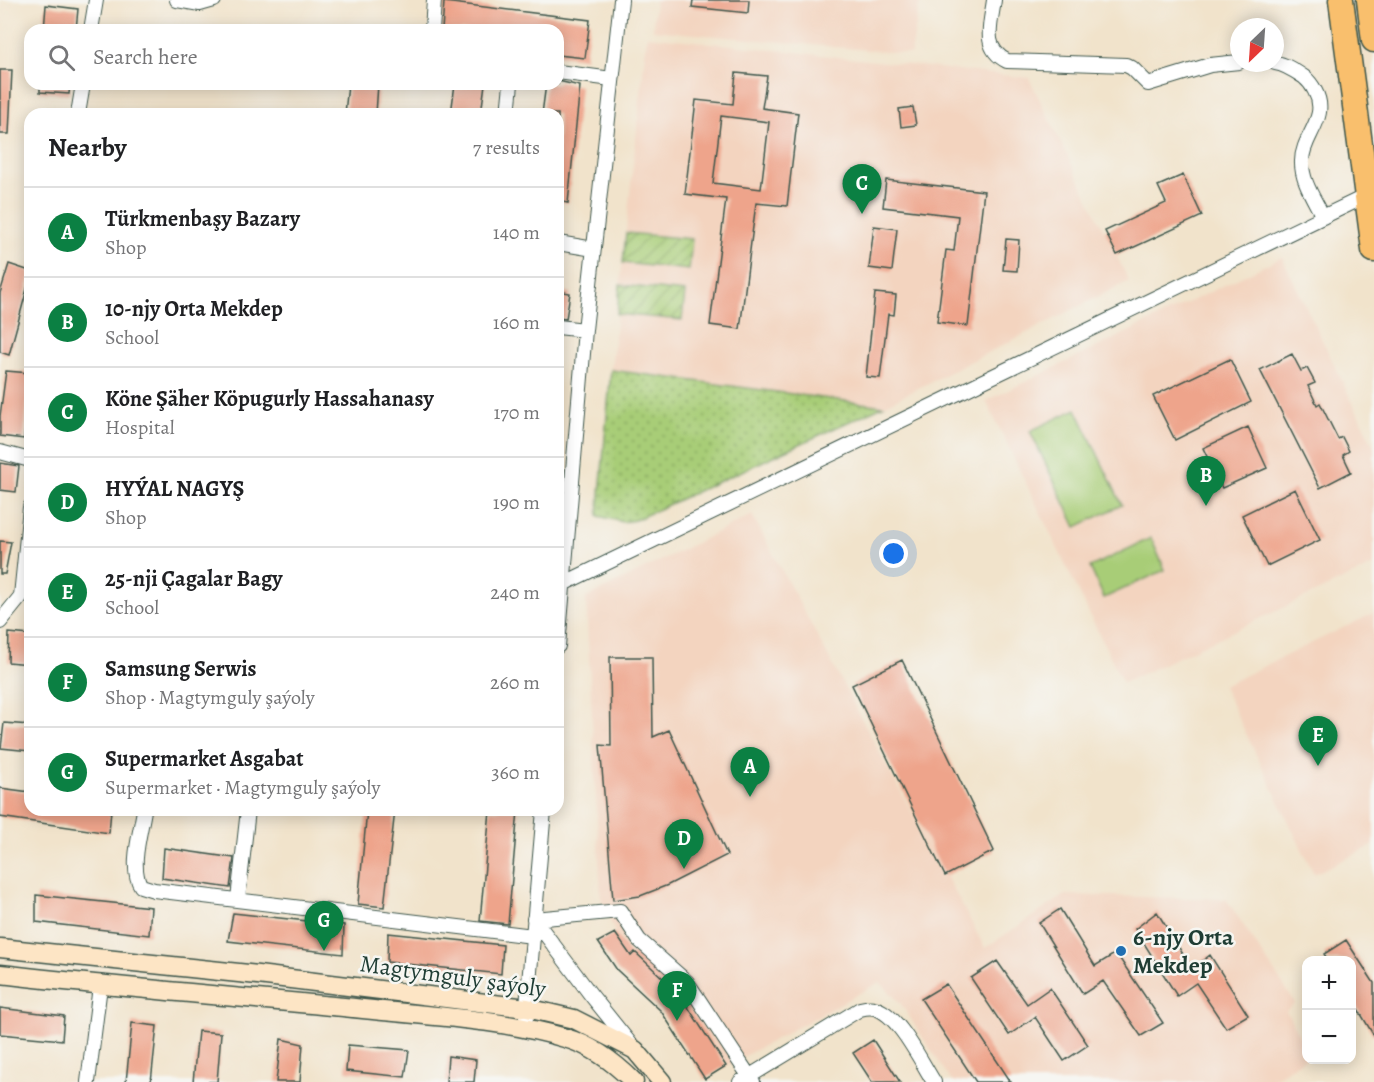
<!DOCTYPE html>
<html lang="en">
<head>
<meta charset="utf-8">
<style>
	body { margin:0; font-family:Alegreya,serif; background:#f2f2f2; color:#202124 }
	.controls { position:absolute; right:18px; bottom:18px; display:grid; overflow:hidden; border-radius:12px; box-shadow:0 3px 15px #0003 }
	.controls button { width:54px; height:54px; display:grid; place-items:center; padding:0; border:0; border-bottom:2px solid #e0e0e0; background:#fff; color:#202124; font:30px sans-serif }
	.compass { position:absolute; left:1230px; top:18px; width:54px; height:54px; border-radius:50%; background:#fff; box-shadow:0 3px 15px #0003; rotate:205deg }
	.you { position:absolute; left:894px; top:554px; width:21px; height:21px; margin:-15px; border:4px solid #fff; border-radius:50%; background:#1a73e8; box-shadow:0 0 0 9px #1a73e833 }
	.badge { display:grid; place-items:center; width:39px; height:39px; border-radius:50%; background:#0b8043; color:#fff; font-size:20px; font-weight:700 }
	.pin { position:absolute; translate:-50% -50px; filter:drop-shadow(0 2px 3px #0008) }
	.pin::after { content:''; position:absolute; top:32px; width:21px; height:18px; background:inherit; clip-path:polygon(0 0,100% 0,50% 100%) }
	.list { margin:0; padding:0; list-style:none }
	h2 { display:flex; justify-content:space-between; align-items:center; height:78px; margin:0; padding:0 24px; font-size:26px }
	h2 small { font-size:20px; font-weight:400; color:#757577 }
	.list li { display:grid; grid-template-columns:39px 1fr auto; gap:18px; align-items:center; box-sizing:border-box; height:90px; padding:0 24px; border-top:2px solid #e0e0e0 }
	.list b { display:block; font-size:22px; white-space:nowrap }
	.list p { margin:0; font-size:20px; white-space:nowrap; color:#757577 }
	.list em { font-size:20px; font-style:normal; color:#757577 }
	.icon { flex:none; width:33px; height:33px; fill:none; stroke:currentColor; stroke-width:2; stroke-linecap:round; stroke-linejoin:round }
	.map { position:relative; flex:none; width:1374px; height:1082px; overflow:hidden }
	.search { position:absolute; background:#fff; box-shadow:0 3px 15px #0003; left:24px; top:24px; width:540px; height:66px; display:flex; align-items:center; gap:15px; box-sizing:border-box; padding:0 21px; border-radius:18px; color:#757577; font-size:22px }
	.panel { position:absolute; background:#fff; box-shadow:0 3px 15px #0003; left:24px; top:108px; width:540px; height:708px; border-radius:18px }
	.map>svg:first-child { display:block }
	.built { fill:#f3d4bf }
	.grass { fill:url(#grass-dots); stroke:#648556; stroke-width:1.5 }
	.garden { fill:url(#garden-furrows); stroke:#648556; stroke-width:1.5 }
	.pitch { fill:#a8cd77; stroke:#648556; stroke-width:1.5 }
	.building { fill:#eea48b; fill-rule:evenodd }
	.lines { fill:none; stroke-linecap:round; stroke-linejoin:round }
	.street-casing { stroke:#3e564b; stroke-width:16 }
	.secondary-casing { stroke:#3e564b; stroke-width:21 }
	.highway-casing { stroke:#3e564b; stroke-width:27 }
	.street { stroke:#fff; stroke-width:14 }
	.secondary { stroke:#fde5c5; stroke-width:18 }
	.highway { stroke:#f9bf6d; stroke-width:24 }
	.poi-dot { fill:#1f6fb2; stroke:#f6f6f2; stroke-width:2 }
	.labels { text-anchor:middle; stroke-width:5; stroke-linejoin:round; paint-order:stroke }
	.poi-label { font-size:24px; font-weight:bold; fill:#1f3d34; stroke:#f6f6f2; text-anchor:start }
	.street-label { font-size:24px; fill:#1f3d34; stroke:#f6f6f2 }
</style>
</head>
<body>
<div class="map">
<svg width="1374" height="1082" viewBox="0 0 1374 1082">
	<defs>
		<pattern id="grass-dots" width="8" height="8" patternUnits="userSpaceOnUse" patternTransform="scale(1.5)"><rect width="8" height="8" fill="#a8cd77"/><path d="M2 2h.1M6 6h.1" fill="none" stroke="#88a862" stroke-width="1.8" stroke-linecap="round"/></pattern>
		<pattern id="garden-furrows" width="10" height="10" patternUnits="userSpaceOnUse" patternTransform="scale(1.5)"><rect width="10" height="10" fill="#a8cd77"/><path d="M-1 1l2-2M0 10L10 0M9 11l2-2" fill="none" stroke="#88a862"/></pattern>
	</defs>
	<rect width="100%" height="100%" fill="#f6f6f2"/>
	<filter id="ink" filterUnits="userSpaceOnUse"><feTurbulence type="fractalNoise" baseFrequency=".0167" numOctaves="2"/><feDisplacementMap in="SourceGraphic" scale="12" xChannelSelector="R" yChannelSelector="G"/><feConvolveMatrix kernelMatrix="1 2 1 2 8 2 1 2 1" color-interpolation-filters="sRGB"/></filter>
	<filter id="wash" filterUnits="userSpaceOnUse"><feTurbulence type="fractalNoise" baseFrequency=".008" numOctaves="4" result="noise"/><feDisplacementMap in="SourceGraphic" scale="24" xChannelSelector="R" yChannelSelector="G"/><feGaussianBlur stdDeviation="1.35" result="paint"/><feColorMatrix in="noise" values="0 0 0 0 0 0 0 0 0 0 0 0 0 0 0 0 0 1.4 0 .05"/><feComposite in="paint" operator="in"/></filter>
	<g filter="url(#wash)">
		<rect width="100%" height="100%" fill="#f1e3cb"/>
		<path class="built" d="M655,0H920L911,54L653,30Z
			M647,36L1029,78L1129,281L883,406L611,370Z
			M1282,257L1374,447V565L1123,683L986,401Z
			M752,515L985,948L1065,895L1226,899L1295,1003L1286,1011L1306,1049V1058L1269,1082H952L901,1004L880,982L726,1066L678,992L615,933L601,898L586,598Z
			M1374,613V845L1314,874L1223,686Z"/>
		<path class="grass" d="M611,370L883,406L635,520L623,522L598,516Z"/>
		<path class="garden" d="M626,233L692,239L689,270L623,263Z
			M620,285L685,292L682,320L617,314Z"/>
		<path class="pitch" d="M1076,409L1122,505L1076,527L1030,431Z
			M1151,538L1165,570L1104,598L1090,567Z"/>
		<g id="blocks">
			<path class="building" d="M693,0H749L748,13L692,7Z
				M444,2L590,20L585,58L558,55V30H442Z
				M46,5L78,9L76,30H44Z
				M0,70H12L9,134H0Z
				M736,73L767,76L762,108L798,113L787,206L756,203L740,329L710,325L726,199L685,194L696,100L733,104ZM721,116L769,122L761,189L713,183Z
				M558,81L580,86L568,203L558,201V114H542L546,84H558Z
				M40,84H70L69,94L40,92Z
				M348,84H378L376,114H345Z
				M455,84H485L481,114H451Z
				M913,107L916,125L901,127L899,109Z
				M1183,175L1202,216L1117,255L1105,231L1166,203L1158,186Z
				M886,180L984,191L968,326L937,322L946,250L954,251L958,216L883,207Z
				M874,226L897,229L892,271L869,268Z
				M1006,239L1019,240L1017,271L1003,270Z
				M9,264L30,271V278L9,355L0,352V293Z
				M558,291L570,293L566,319L558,318Z
				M875,293L896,295L894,315L888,314L880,378L866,377Z
				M1292,354L1301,371L1307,368L1315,383L1308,386L1317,405L1320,403L1338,439L1342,437L1349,451L1343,455L1351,472L1320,488L1260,370Z
				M1230,359L1251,402L1175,440L1153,396Z
				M6,371L30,373L24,439L0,436V416Z
				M1248,427L1267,468L1222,488L1203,448Z
				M0,463L19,466L16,492L0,490Z
				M1295,489L1320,540L1267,566L1242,515Z
				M0,541L11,542L5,574H0Z
				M9,633L30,635V664L8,662Z
				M610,657H652L653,737L669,730L727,855L668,885L640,896L613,900L600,745L611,746Z
				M902,660L994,851L945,876L852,685Z
				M4,723L30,725V751L1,748Z
				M0,788L30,792V810H111L109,833L0,817Z
				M367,810H395L384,907L358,904Z
				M490,810H518L508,924L480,921Z
				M164,848L234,858L230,888L162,878Z
				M36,895L151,907L149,935L36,922Z
				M1060,909L1095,966L1116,953L1163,1023L1141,1036L1103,981L1083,994L1039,923Z
				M1157,912L1192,969L1210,955L1248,1015L1226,1028L1196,983L1177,996L1135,929Z
				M233,913L344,925L343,954L228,941Z
				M388,933L503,945L501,974L387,962Z
				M615,933L631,956L635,952L679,993L726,1066L705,1079L661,1011L617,970L598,942Z
				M1346,940L1374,983V1036L1352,999V960H1328L1324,954Z
				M997,961L1027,1004L1050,988L1088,1045L1064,1061L1035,1017L1009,1035L971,978Z
				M946,984L1011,1082H976L921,999Z
				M0,1008L64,1016L62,1040L0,1034Z
				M132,1023L157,1026L151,1082H126Z
				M198,1031L221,1033L217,1082H193Z
				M281,1039L303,1044L300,1082H276Z
				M873,1040L900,1082H872L853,1053Z
				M348,1045L409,1050L405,1077L346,1071Z
				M448,1056L476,1060L474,1082H446Z"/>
		</g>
	</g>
	<g filter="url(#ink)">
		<use href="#blocks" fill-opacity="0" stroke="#3e564b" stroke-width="1.5"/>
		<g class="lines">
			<defs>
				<path id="street" d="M177,0L200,4L214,0
					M994,0C991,24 981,48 1007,61L1126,65L1132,68L1148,84L1210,65L1239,62
					M91,30L96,0
					M432,30L434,0
					M1275,63C1285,64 1295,71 1304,77C1309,81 1312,85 1315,91C1330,118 1302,136 1302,161C1301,181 1315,200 1323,217
					M558,72L612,79
					M78,114L83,84
					M508,114L511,84
					M558,243L594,249
					M558,327L585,330
					M0,452L30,460
					M565,583L1366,196
					M0,622L21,596L30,507
					M558,646L585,330L621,0
					M144,810C141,831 129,868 141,886L154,890L533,936
					M238,899L248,810
					M534,919L620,911L639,940L687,982L753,1082
					M534,919L591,995L632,1046
					M525,1029L544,810
					M88,1082L100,986
					M740,1082L860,1009C864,1008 870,1007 874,1008C898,1013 921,1062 934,1082"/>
				<path id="secondary" d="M0,948L258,975L527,1008L574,1019L635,1050L662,1082
					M0,974C121,988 242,997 363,1009C430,1016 500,1019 565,1038C591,1045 615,1063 634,1082"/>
				<path id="highway" d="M1341,0L1374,250
					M1369,0L1374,40"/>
			</defs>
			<use href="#street" class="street-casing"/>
			<use href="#secondary" class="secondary-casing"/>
			<use href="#highway" class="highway-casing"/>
			<use href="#street" class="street"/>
			<use href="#secondary" class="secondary"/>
			<use href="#highway" class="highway"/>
		</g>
	</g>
	<circle class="poi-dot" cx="1121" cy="951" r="6"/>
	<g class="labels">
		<g class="poi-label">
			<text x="1133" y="945">6-njy Orta<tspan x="1133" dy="28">Mekdep</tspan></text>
		</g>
		<g class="street-label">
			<text transform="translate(453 976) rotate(8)" y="8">Magtymguly şaýoly</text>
		</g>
	</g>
</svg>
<div class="controls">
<button>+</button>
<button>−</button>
</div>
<svg class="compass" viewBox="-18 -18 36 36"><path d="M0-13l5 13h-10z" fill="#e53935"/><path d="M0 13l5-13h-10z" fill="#757577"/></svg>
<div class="you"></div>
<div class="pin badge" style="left:750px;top:797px">A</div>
<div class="pin badge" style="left:1206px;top:506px">B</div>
<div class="pin badge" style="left:862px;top:214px">C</div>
<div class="pin badge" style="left:684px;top:869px">D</div>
<div class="pin badge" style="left:1318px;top:766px">E</div>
<div class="pin badge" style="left:677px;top:1021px">F</div>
<div class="pin badge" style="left:324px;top:951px">G</div>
<div class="search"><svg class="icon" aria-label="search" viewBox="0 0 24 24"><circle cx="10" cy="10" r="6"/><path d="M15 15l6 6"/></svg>Search here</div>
<section class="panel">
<h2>Nearby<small>7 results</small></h2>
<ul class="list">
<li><span class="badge">A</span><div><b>Türkmenbaşy Bazary</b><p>Shop</p></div><em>140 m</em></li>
<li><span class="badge">B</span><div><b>10-njy Orta Mekdep</b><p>School</p></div><em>160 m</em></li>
<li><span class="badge">C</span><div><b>Köne Şäher Köpugurly Hassahanasy</b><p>Hospital</p></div><em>170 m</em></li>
<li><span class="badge">D</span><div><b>HYÝAL NAGYŞ</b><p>Shop</p></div><em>190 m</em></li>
<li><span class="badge">E</span><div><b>25-nji Çagalar Bagy</b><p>School</p></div><em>240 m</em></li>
<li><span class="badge">F</span><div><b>Samsung Serwis</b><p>Shop · Magtymguly şaýoly</p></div><em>260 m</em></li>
<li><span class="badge">G</span><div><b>Supermarket Asgabat</b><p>Supermarket · Magtymguly şaýoly</p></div><em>360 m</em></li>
</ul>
</section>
</div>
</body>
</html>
